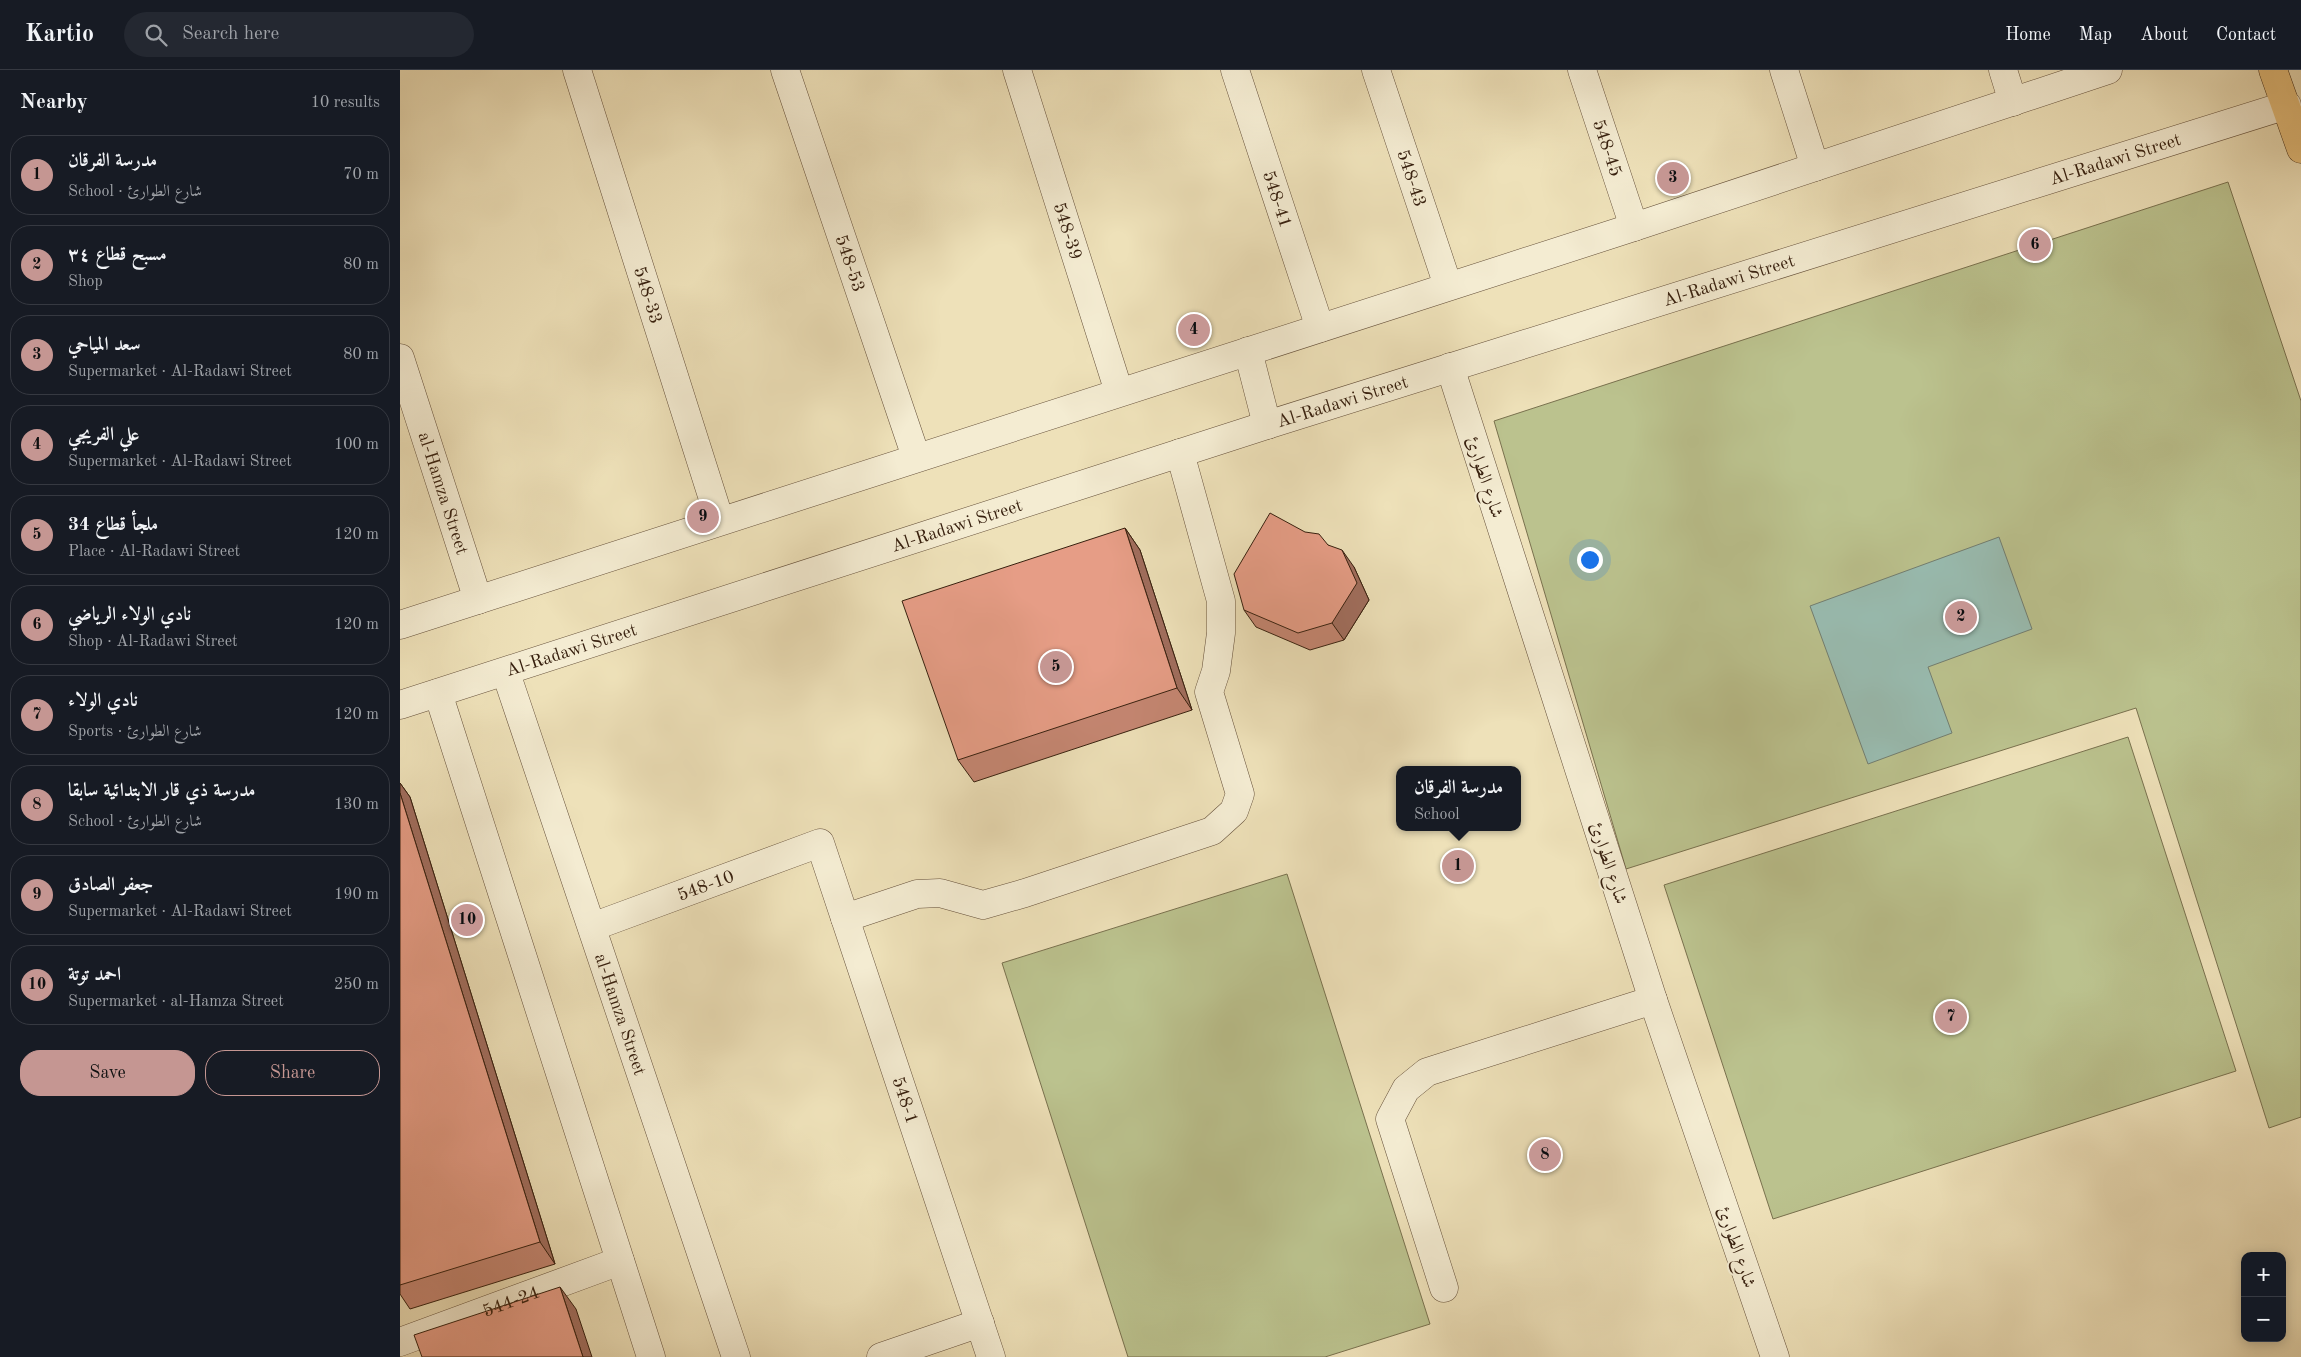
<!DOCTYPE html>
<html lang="en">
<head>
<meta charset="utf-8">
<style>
	body { margin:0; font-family:"Old Standard TT",Amiri,serif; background:#242831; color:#f1f3f6 }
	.controls { position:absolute; right:15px; bottom:15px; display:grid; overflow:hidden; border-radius:10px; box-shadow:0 2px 12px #0003 }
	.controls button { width:45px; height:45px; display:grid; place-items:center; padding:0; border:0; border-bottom:1px solid #363941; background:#171b24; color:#f1f3f6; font:25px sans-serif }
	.you { position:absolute; left:1189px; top:489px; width:18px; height:18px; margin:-12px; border:4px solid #fff; border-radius:50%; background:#1a73e8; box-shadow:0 0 0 8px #1a73e833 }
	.badge { display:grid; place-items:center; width:32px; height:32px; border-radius:50%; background:#c59692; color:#111; font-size:16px; font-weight:700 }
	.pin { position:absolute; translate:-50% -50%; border:2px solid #fff; box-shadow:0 1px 5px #0006 }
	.popup { position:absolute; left:996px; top:696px; width:125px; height:65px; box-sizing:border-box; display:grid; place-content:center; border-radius:10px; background:#171b24; filter:drop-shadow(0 1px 4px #0005); font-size:16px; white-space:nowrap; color:#9ea1a6 }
	.popup b { font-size:19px; color:#f1f3f6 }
	.popup::after { content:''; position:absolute; left:50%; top:100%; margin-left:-10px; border:10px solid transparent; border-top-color:#171b24 }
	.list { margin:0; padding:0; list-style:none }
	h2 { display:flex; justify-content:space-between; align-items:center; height:65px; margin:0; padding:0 20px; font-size:21px }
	h2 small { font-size:16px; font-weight:400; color:#9ea1a6 }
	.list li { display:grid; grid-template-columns:32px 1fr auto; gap:15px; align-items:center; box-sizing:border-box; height:80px; margin:0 10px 10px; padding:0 10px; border:1px solid #363941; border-radius:20px }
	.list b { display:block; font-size:19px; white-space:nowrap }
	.list p { margin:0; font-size:16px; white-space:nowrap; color:#9ea1a6 }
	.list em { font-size:16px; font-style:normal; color:#9ea1a6 }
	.actions { display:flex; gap:10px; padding:15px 20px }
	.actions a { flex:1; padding:11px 0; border:1px solid #c59692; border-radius:20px; text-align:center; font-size:18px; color:#c59692 }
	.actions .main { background:#c59692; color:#111 }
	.icon { flex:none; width:28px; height:28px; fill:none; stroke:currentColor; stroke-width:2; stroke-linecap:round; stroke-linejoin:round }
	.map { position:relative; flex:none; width:1901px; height:1287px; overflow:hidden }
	header { display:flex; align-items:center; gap:30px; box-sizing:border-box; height:70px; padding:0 25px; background:#171b24; border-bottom:1px solid #363941 }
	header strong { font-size:24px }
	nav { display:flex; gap:28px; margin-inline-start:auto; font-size:18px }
	.search { width:350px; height:45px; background:#242831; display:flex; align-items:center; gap:12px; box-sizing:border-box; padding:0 18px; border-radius:28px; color:#9ea1a6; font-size:19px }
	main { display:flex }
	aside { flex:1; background:#171b24 }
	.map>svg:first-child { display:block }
	.green { fill:#bbc28e; stroke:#79714e }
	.water { fill:#99bdb2; stroke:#727e71 }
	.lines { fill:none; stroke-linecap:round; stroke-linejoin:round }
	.minor-casing { stroke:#65503a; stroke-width:29 }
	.major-casing { stroke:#37200f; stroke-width:29 }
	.minor { stroke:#f4ecd2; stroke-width:28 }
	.major { stroke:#e7c07c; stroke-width:28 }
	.wall { fill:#c68773; stroke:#37200f }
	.shaded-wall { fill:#a16e5e; stroke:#37200f }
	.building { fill:#e69d86; stroke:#37200f }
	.labels { text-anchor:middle; stroke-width:4; stroke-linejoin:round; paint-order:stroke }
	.street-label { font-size:18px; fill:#37200f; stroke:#f4ecd2 }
</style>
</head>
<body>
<header>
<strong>Kartio</strong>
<div class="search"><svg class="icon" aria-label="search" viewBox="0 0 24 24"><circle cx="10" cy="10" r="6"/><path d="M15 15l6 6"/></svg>Search here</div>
<nav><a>Home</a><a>Map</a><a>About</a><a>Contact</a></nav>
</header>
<main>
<aside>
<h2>Nearby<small>10 results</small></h2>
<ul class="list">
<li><span class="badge">1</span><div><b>مدرسة الفرقان</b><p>School · شارع الطوارئ</p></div><em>70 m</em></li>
<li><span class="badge">2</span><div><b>مسبح قطاع ٣٤</b><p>Shop</p></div><em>80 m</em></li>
<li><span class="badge">3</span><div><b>سعد المياحي</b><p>Supermarket · Al-Radawi Street</p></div><em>80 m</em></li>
<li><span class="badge">4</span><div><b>علي الفريجي</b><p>Supermarket · Al-Radawi Street</p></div><em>100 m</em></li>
<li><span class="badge">5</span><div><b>ملجأ قطاع 34</b><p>Place · Al-Radawi Street</p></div><em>120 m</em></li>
<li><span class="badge">6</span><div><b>نادي الولاء الرياضي</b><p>Shop · Al-Radawi Street</p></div><em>120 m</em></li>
<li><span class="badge">7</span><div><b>نادي الولاء</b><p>Sports · شارع الطوارئ</p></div><em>120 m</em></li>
<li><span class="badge">8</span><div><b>مدرسة ذي قار الابتدائية سابقا</b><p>School · شارع الطوارئ</p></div><em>130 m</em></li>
<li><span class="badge">9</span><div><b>جعفر الصادق</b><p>Supermarket · Al-Radawi Street</p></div><em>190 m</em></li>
<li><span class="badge">10</span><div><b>احمد توتة</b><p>Supermarket · al-Hamza Street</p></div><em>250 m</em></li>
</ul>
<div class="actions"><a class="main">Save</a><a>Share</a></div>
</aside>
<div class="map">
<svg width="1901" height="1287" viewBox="0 0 1901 1287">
	<rect width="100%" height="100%" fill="#eee1b9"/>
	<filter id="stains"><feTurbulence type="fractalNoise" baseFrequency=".004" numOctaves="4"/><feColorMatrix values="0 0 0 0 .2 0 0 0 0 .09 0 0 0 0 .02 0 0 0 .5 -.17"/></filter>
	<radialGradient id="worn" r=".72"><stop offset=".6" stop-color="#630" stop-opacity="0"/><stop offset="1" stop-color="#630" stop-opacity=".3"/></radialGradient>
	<path class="green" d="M1828,112L1901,331V1047L1869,1058L1736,638L1226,799L1094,351Z
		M1728,667L1836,1001L1373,1149L1264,815Z
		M887,804L1030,1254L925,1287H728L602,893Z"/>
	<path class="water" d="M1599,467L1632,559L1528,597L1552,663L1468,694L1410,536Z"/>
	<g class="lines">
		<defs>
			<g id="minor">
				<path id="s1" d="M177,0L320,451"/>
				<path id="s2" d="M385,0L516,387"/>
				<path id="s3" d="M617,0L719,322"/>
				<path id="s4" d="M835,0L920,258"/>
				<path id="s5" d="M976,0L1048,216"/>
				<path id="s6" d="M1182,0L1234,157"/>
				<path d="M1384,0L1415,97"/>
				<path d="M1603,0L1613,32"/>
				<path d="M848,281L867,355"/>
				<path id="s7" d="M0,288L78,530"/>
				<path d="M1050,297L1253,930L1375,1287"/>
				<path d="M0,555L1234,157L1708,0"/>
				<path id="s8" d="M106,603L336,1287"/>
				<path d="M38,623L251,1287"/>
				<path id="s9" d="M0,635L867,355L1887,35"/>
				<path d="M445,848L517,824L540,823L583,835L625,823L812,761L834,741L840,724L809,622L816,601L821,563V531L780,383"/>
				<path id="s10" d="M192,857L420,773L591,1287"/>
				<path d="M1044,1218L990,1049L1006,1019L1027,1002L1253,930"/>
				<path id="s11" d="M0,1272L220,1191"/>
				<path d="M481,1287L580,1253"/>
			</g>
			<path id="major" d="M1873,0L1901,79"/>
		</defs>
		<use href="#minor" class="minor-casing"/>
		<use href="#major" class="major-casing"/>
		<use href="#minor" class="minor"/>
		<use href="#major" class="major"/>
	</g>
	<path class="wall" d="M725,458L740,480L792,640L574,712L558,690Z
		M928,475L954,497L969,530L944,570L910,580L856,557L844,540Z
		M0,713L10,727L155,1194L10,1239L0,1224Z"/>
	<path class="shaded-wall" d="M725,458L740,480L792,640L777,618Z
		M942,480L954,497L969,530L944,570L932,553Z
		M0,713L10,727L155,1194L140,1172L0,723Z
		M160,1217L176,1239L192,1287H183Z"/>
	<path class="building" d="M870,443L905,462L919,464L928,475L942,480L957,513L932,553L898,563L844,540L834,504Z
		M725,458L777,618L558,690L502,531Z
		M0,723L140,1172L0,1215Z
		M160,1217L183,1287H22L14,1265Z"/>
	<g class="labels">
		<g class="street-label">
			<text dy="6" stroke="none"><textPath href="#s6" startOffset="82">548-45</textPath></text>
			<text dy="6" stroke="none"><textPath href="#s9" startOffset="1800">Al-Radawi Street</textPath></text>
			<text dy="6" stroke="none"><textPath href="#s5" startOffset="114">548-43</textPath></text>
			<text dy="6" stroke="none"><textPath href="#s4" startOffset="136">548-41</textPath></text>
			<text dy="6" stroke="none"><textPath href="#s3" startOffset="169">548-39</textPath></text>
			<text dy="6" stroke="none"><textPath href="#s2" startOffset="204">548-53</textPath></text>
			<text dy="6" stroke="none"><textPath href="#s9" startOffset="1395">Al-Radawi Street</textPath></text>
			<text dy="6" stroke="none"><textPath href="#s1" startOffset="236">548-33</textPath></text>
			<text dy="6" stroke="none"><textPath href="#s9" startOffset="990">Al-Radawi Street</textPath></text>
			<text transform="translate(1085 407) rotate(72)" y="6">شارع الطوارئ</text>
			<text dy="6" stroke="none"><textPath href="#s7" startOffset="142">al-Hamza Street</textPath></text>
			<text dy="6" stroke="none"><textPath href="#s9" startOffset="585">Al-Radawi Street</textPath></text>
			<text dy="6" stroke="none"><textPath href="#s9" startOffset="180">Al-Radawi Street</textPath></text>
			<text transform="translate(1209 793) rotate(72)" y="6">شارع الطوارئ</text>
			<text dy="6" stroke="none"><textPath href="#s10" startOffset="121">548-10</textPath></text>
			<text dy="6" stroke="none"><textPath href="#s8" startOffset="360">al-Hamza Street</textPath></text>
			<text dy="6" stroke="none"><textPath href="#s10" startOffset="514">548-1</textPath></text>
			<text transform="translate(1337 1177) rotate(71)" y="6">شارع الطوارئ</text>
			<text dy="6" stroke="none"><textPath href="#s11" startOffset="118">544-24</textPath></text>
		</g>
	</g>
	<rect width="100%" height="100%" filter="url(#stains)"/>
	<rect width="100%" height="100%" fill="url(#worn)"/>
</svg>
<div class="controls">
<button>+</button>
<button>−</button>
</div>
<div class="you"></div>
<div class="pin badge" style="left:1058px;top:796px">1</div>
<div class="popup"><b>مدرسة الفرقان</b>School</div>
<div class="pin badge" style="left:1561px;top:547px">2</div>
<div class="pin badge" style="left:1273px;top:108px">3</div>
<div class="pin badge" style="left:794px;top:260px">4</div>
<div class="pin badge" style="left:656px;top:597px">5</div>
<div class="pin badge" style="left:1635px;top:175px">6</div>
<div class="pin badge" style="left:1551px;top:947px">7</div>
<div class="pin badge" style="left:1145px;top:1085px">8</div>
<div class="pin badge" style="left:303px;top:447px">9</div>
<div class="pin badge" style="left:67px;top:850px">10</div>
</div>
</main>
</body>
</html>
